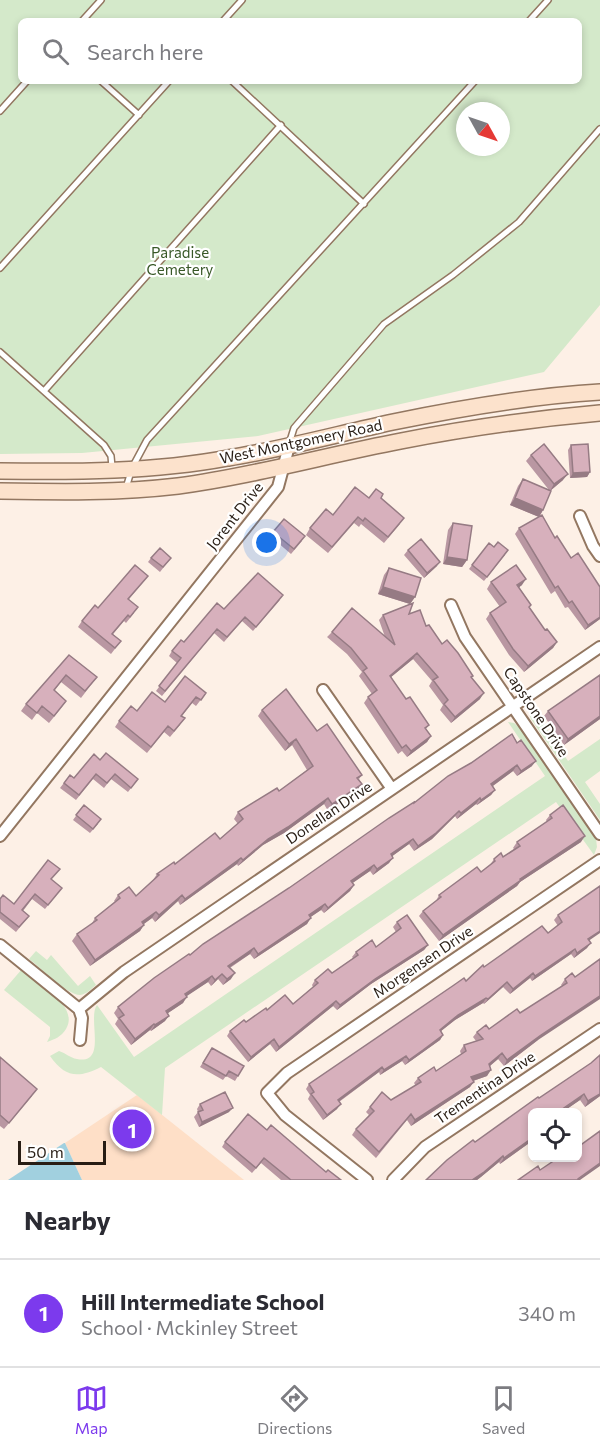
<!DOCTYPE html>
<html lang="en">
<head>
<meta charset="utf-8">
<style>
	body { margin:0; font-family:Commissioner,sans-serif; background:#f2f2f3; color:#2b2b33 }
	.controls { position:absolute; right:18px; bottom:18px; display:grid; overflow:hidden; border-radius:9px; box-shadow:0 3px 9px #0003 }
	.controls button { width:54px; height:54px; display:grid; place-items:center; padding:0; border:0; border-bottom:2px solid #e1e1e2; background:#fff; color:#2b2b33; font:30px sans-serif }
	.compass { position:absolute; left:456px; top:102px; width:54px; height:54px; border-radius:50%; background:#fff; box-shadow:0 3px 9px #0003; rotate:130deg }
	.scale { position:absolute; left:18px; bottom:15px; width:88px; box-sizing:border-box; padding-left:6px; border:3px solid #281d14; border-top:0; font-size:16px; line-height:21px; white-space:nowrap; color:#281d14; -webkit-text-stroke:4px #fff; paint-order:stroke }
	.you { position:absolute; left:267px; top:543px; width:21px; height:21px; margin:-15px; border:4px solid #fff; border-radius:50%; background:#1a73e8; box-shadow:0 0 0 9px #1a73e833 }
	.badge { display:grid; place-items:center; width:39px; height:39px; border-radius:50%; background:#7c3aed; color:#fff; font-size:20px; font-weight:700 }
	.pin { position:absolute; translate:-50% -50%; border:3px solid #fff; box-shadow:0 2px 6px #0006 }
	.list { margin:0; padding:0; list-style:none }
	h2 { display:flex; justify-content:space-between; align-items:center; height:78px; margin:0; padding:0 24px; font-size:26px }
	h2 small { font-size:20px; font-weight:400; color:#7c7c81 }
	.list li { display:grid; grid-template-columns:39px 1fr auto; gap:18px; align-items:center; box-sizing:border-box; height:108px; padding:0 24px; border-top:2px solid #e1e1e2 }
	.list b { display:block; font-size:22px; white-space:nowrap }
	.list p { margin:0; font-size:20px; white-space:nowrap; color:#7c7c81 }
	.list em { font-size:20px; font-style:normal; color:#7c7c81 }
	.icon { flex:none; width:33px; height:33px; fill:none; stroke:currentColor; stroke-width:2; stroke-linecap:round; stroke-linejoin:round }
	.map { position:relative; flex:none; width:600px; height:1180px; overflow:hidden }
	.search { position:absolute; background:#fff; box-shadow:0 3px 9px #0003; left:18px; right:18px; top:18px; height:66px; display:flex; align-items:center; gap:15px; box-sizing:border-box; padding:0 21px; border-radius:9px; color:#7c7c81; font-size:22px }
	.sheet { height:186px; background:#fff }
	nav { display:flex; justify-content:space-around; align-items:center; box-sizing:border-box; height:84px; border-top:2px solid #e1e1e2; background:#fff; font-size:16px; color:#7c7c81 }
	nav a { display:grid; justify-items:center; gap:3px }
	nav .on { color:#7c3aed }
	.map>svg:first-child { display:block }
	.built { fill:#fedfc7 }
	.green { fill:#d4e9ca; fill-rule:evenodd }
	.water { fill:#a1d0df }
	.lines { fill:none; stroke-linecap:round; stroke-linejoin:round }
	.service-casing { stroke:#937761; stroke-width:8 }
	.minor-casing { stroke:#937761; stroke-width:14 }
	.secondary-casing { stroke:#937761; stroke-width:18 }
	.service { stroke:#fff; stroke-width:5 }
	.minor { stroke:#fff; stroke-width:10 }
	.secondary { stroke:#fce2cc; stroke-width:15 }
	.wall { fill:#b997a2 }
	.shaded-wall { fill:#967b84 }
	.building { fill:#d7b0bc; stroke:#967b84; stroke-width:1.5 }
	.labels { text-anchor:middle; stroke-width:4.5; stroke-linejoin:round; paint-order:stroke }
	.park-label { font-size:15px; fill:#385827; stroke:#fff }
	.street-label { font-size:15px; fill:#281d14; stroke:#fff }
</style>
</head>
<body>
<div class="map">
<svg width="600" height="1180" viewBox="0 0 600 1180">
	<rect width="100%" height="100%" fill="#fdf0e6"/>
	<path class="built" d="M137,1095L244,1180H82L65,1143Z"/>
	<path class="green" d="M0,0H600V305L544,372L258,436L82,453L0,454ZM21,21H579V81H21ZM465,111H501V147H465Z
		M531,705L568,761L600,739V771L585,782L600,804V820L531,719L529,713Z
		M508,722L514,723L520,728L596,839L597,847L594,855L556,802L165,1068L162,1115L101,1067C77,1079 65,1077 50,1056L59,1051C66,1053 70,1058 77,1059C108,1065 87,1018 97,1005L134,1057L545,776Z
		M36,951L47,960L51,955L78,986L90,976L96,985C91,989 87,994 80,995C67,995 40,967 29,959Z
		M22,969C37,982 80,1006 66,1029C61,1037 55,1039 47,1042L50,1036V1027L4,990Z"/>
	<path class="water" d="M65,1143L82,1180H8L64,1143Z"/>
	<g class="lines">
		<defs>
			<path id="service" d="M82,21L101,0
				M223,21L242,0
				M529,21L548,0
				M101,81L139,115
				M232,81L364,204
				M0,111L27,81
				M0,268L169,81
				M0,352L104,445L111,456L112,467
				M44,391L281,125
				M289,444L294,428L384,324L453,275L519,222L600,129
				M126,488L132,468L147,440L475,81"/>
			<path id="minor" d="M580,516L593,546L600,556
				M451,605L465,637L600,834
				M323,690L392,789
				M0,836L278,487L289,446
				M0,945L79,1009L82,1018L80,1040
				M79,1009L124,972L600,647
				M367,1180L285,1115L267,1093L287,1073L600,860
				M393,1180L425,1147L600,1029"/>
			<path id="secondary" d="M0,471C75,472 153,472 228,458C283,449 338,434 393,422C461,408 530,396 600,392
				M0,491C59,492 119,493 178,486C253,476 327,455 401,441C467,428 533,419 600,413"/>
		</defs>
		<use href="#service" class="service-casing"/>
		<use href="#minor" class="minor-casing"/>
		<use href="#secondary" class="secondary-casing"/>
		<use href="#service" class="service"/>
		<use href="#minor" class="minor"/>
		<use href="#secondary" class="secondary"/>
	</g>
	<path class="wall" d="M571,445L590,472L587,477L570,478L568,450Z
		M531,455L563,480L550,491L543,510L539,517L510,505L518,486L523,479L549,490L526,461Z
		M369,498H381L400,524L384,543L361,524L359,527L354,523L328,553L306,535L310,528L333,515Z
		M453,523L467,560L462,567L443,564L448,530Z
		M519,528L600,619L585,630L568,607L565,608L555,591L551,594L515,534Z
		M273,532L302,541L291,554L270,536Z
		M494,547L505,555L484,581L469,569L472,565Z
		M408,550L437,566L424,578L404,555Z
		M151,558H171L160,572L148,562Z
		M389,568L415,597L410,604L409,614L426,626L471,678L480,699L451,723L440,710L443,705L429,686L432,681L413,659L391,677L406,699L429,725L426,729L431,736L427,742L407,757L402,751L398,754L364,703L368,697L372,694L359,676L362,672L347,654L327,637L332,632L385,637L379,620L383,615L410,604L378,594L384,575Z
		M144,581L129,599L134,613L126,623L124,621L113,634L121,641L111,654L78,627L82,621L98,608Z
		M491,582L522,585L519,587L531,605L529,608L545,630L557,642L553,648L524,672L509,655L486,619L490,613L500,607L487,589Z
		M280,600L253,631L242,621L224,642L214,633L162,696L156,691L177,663L169,656L172,651L224,609Z
		M69,655L97,677L81,698L61,682L54,691L66,701L62,707L49,723L37,713L32,720L21,711L26,704Z
		M600,675V719L564,745L544,716L548,711Z
		M206,693L196,706L192,703L182,716L180,725L170,737L164,732L147,753L115,727L119,721L137,711L165,702Z
		M262,710L317,731L362,775L359,779L362,784L357,790L328,811L324,804L284,833L263,845L238,866L237,864L180,905L178,901L155,922L152,918L144,924L140,931L90,966L72,941L77,934L91,925L95,918L115,902L114,901L118,895L136,896L153,880L157,874L220,839L238,824L234,819L238,812L279,791L307,770L292,745L285,751L258,716Z
		M512,734L532,766L517,776L513,771L493,786L495,790L491,795L477,805L476,804L457,819L455,816L432,839L414,851L409,844L392,856L389,863L373,875L370,871L352,883L354,885L350,891L324,913L321,910L310,917L307,924L254,959L250,954L230,968L231,979L223,985L218,979L211,986L208,982L186,996L183,1003L168,1013L165,1021L151,1031L150,1030L131,1045L115,1024L118,1019L114,1013L118,1007L190,955L414,803Z
		M100,760L138,779L128,792L111,779L104,788L93,779L76,800L60,788L70,775L74,778Z
		M84,805L98,824L90,833L73,820Z
		M550,815L581,842L520,882L517,886L439,941L419,916L423,911L436,901L439,895L481,872L490,865L494,859L503,857L514,849L513,848L517,842L547,822L546,820Z
		M51,880L62,888L45,909L32,899L23,911L29,916L16,932L0,919V899L14,904Z
		M558,915L589,941L587,948L574,958L571,954L532,981L530,978L510,994L503,987L484,1004L483,1003L455,1020L441,1031L443,1035L440,1040L405,1065L402,1061L380,1075L379,1072L339,1102L337,1109L323,1120L308,1099L310,1095L306,1089L309,1084L466,981L484,967L548,933L558,926L554,920Z
		M397,922L428,945L424,950L371,984L337,1010L333,1006L276,1052L270,1044L248,1062L227,1036L230,1031L267,1010L293,1004L313,987L312,985L315,980L332,973L353,958L352,957L356,952L376,947L396,932L393,927Z
		M572,973L538,1040L504,1066L498,1059L490,1066L487,1076L473,1081L470,1087L411,1126L407,1120L376,1158L352,1135L356,1129L369,1115L366,1112L370,1107L391,1100L416,1086L414,1083L418,1078L436,1071L461,1054L460,1051L464,1045L476,1041L473,1037L477,1032L489,1029L520,1013L562,986L561,985L565,979Z
		M212,1048L238,1076L235,1081L226,1076L223,1080L200,1067Z
		M600,1055V1096L585,1107L580,1100L561,1113H532V1141L500,1164L499,1162L477,1180H426L475,1142L591,1063Z
		M0,1057L32,1096L4,1129L0,1126Z
		M200,1104L229,1112L199,1127L194,1117L198,1112L197,1109Z
		M267,1130L326,1172L341,1180H281L261,1163L252,1173L222,1147L225,1142Z"/>
	<path class="shaded-wall" d="M590,472L587,477L570,478L573,473Z
		M568,474L563,480L550,491L554,484Z
		M515,498L543,510L539,517L510,505Z
		M447,557L467,560L462,567L443,564Z
		M440,562L437,566L424,578L427,573Z
		M526,579L522,585L513,592L517,585Z
		M383,587L415,597L410,604L378,594Z
		M600,617V619L585,630L588,625Z
		M557,642L553,648L524,672L528,666Z
		M417,653L413,659L385,682L390,676Z
		M484,693L480,699L451,723L455,717Z
		M600,716V719L564,745L568,739Z
		M431,736L427,742L407,757L411,751Z
		M296,739L292,745L285,751L289,744Z
		M536,761L532,766L517,776L521,771Z
		M517,765L513,771L487,790L491,784Z
		M362,784L357,790L328,811L332,804Z
		M495,790L491,795L477,805L481,800Z
		M328,798L324,804L284,833L263,845L238,866L243,860L268,839Z
		M480,798L476,804L457,819L461,813Z
		M459,811L455,816L432,839L414,851L418,846Z
		M585,836L581,842L520,882L517,886L439,941L443,935L520,879Z
		M413,839L409,844L387,860L391,854Z
		M241,858L237,864L180,905L185,899Z
		M393,858L389,863L373,875L377,869Z
		M374,865L370,871L347,887L351,881Z
		M354,885L350,891L324,913L328,908Z
		M182,895L178,901L155,922L159,915Z
		M325,904L321,910L305,921L309,915Z
		M156,912L152,918L138,928L142,922Z
		M311,918L307,924L254,959L258,954Z
		M144,925L140,931L90,966L95,960Z
		M600,931V933L584,944L588,939Z
		M591,943L587,948L574,958L577,953Z
		M428,945L424,950L371,984L337,1010L340,1005L375,979Z
		M254,948L250,954L224,971L228,966Z
		M575,949L571,954L532,981L535,976Z
		M235,973L231,979L223,985L227,979Z
		M533,973L530,978L510,994L513,989Z
		M222,974L218,979L211,986L215,980Z
		M212,976L208,982L181,1000L185,994Z
		M507,982L503,987L484,1004L488,999Z
		M600,996V999L538,1040L504,1066L507,1060L541,1035Z
		M187,997L183,1003L162,1017L166,1011Z
		M486,998L483,1003L455,1020L436,1035L440,1030L458,1015Z
		M336,1001L333,1006L276,1052L279,1047Z
		M169,1016L165,1021L151,1031L155,1025Z
		M154,1024L150,1030L131,1045L135,1039Z
		M443,1035L440,1040L405,1065L409,1060Z
		M274,1039L270,1044L248,1062L251,1057Z
		M502,1053L498,1059L485,1070L489,1064Z
		M406,1056L402,1061L380,1075L384,1070Z
		M382,1067L379,1072L334,1105L338,1100Z
		M491,1070L487,1076L467,1083L471,1077Z
		M474,1082L470,1087L411,1126L415,1120Z
		M584,1094L580,1100L561,1113H558Z
		M600,1094V1096L585,1107L588,1101Z
		M341,1104L337,1109L323,1120L327,1115Z
		M233,1108L229,1112L199,1127L202,1122Z
		M532,1138V1141L500,1164L504,1158Z
		M503,1156L499,1162L481,1177L477,1180H472Z
		M600,1163V1166L580,1180H577Z"/>
	<path class="building" d="M544,444L568,474L554,484L531,455Z
		M588,444L590,472L573,473L571,445Z
		M523,479L551,491L543,510L515,498Z
		M355,487L369,498L376,489L383,494L381,498L404,518L388,537L365,518L363,521L358,517L332,547L310,528L326,509L333,515Z
		M542,515L555,538L557,536L571,558L578,553L600,587V617L588,625L572,601L569,603L558,586L555,588L519,528Z
		M284,519L305,536L294,549L273,532Z
		M453,523L472,526L467,560L447,557Z
		M421,539L440,562L427,573L408,550Z
		M498,542L508,550L487,577L472,565L489,543L494,547Z
		M160,548L171,558L163,567L151,558Z
		M135,565L148,576L128,599L138,607L130,617L128,615L112,634L121,641L115,648L82,621L95,605L98,608Z
		M516,565L526,579L517,585L531,605L529,607L545,630L547,629L557,642L528,666L513,649L490,613L506,602L491,582Z
		M389,568L421,578L415,597L383,587Z
		M258,573L283,595L256,627L245,617L227,637L217,629L165,691L159,686L181,658L172,651L181,640L184,642L217,603L224,609Z
		M413,603L409,614L420,610L426,626L429,625L442,644L447,640L458,653L473,676L471,677L484,693L455,717L444,704L448,700L433,680L438,677L417,653L390,676L406,699L410,697L429,725L425,728L431,736L411,751L406,745L402,748L368,697L377,690L363,671L367,668L351,648L332,632L352,608L395,645L383,615Z
		M69,655L97,677L85,691L66,675L54,690L66,701L54,716L42,706L37,713L26,704Z
		M600,675V716L568,739L548,711Z
		M185,676L206,693L201,700L196,697L181,716L185,718L174,731L168,726L151,747L119,721L131,706L137,711L152,692L165,702Z
		M286,689L317,731L327,724L362,775L357,778L362,784L332,804L328,798L288,827L268,839L243,860L241,858L185,899L182,895L159,915L156,912L142,922L144,925L95,960L77,934L97,920L95,918L120,898L118,895L129,887L136,896L159,875L157,874L174,862L175,864L215,833L220,839L243,819L238,812L277,788L279,791L313,766L296,739L289,744L262,710Z
		M512,734L517,743L521,740L536,761L521,771L517,765L491,784L495,790L481,800L480,798L461,813L459,811L436,833L418,846L413,839L391,854L393,858L377,869L374,865L351,881L354,885L328,908L325,904L309,915L311,918L258,954L254,948L228,966L235,973L227,979L222,974L215,980L212,976L185,994L187,997L166,1011L169,1016L155,1025L154,1024L135,1039L119,1018L124,1015L118,1007L154,978L189,954L190,955L203,944L289,888L389,818L414,802V803L448,776L471,763Z
		M106,753L138,779L131,788L115,774L107,783L96,774L79,795L64,783L70,775L74,778L94,754L100,760Z
		M84,805L101,819L93,829L76,815Z
		M563,805L585,836L520,879L521,880L443,935L423,911L441,897L439,895L477,867L481,872L495,861L494,859L501,853L503,857L520,846L517,842L552,818L550,815Z
		M48,860L60,869L51,879L62,888L48,905L35,894L22,910L29,916L19,927L0,912V899L3,895L14,904Z
		M600,886V931L588,939L591,943L577,953L575,949L535,976L533,973L513,989L507,982L488,999L486,998L458,1015L440,1030L443,1035L423,1050L409,1060L406,1056L384,1070L382,1067L338,1100L341,1104L327,1115L311,1094L314,1092L309,1084L454,985L464,978L466,981L483,965L484,967L542,926L548,933L562,922L558,915Z
		M407,915L428,945L375,979L340,1005L336,1001L279,1047L274,1039L251,1057L230,1031L244,1020L246,1022L266,1008L267,1010L285,995L293,1004L318,983L315,980L328,969L332,973L358,955L356,952L372,940L376,947L401,928L397,922Z
		M600,959V996L541,1035L507,1060L502,1053L489,1064L491,1070L471,1077L474,1082L415,1120L411,1114L379,1152L356,1129L374,1111L370,1107L382,1092L391,1100L421,1082L418,1078L434,1067L436,1071L466,1051L464,1045L483,1039L477,1032L486,1025L489,1029L517,1009L520,1013L567,983L565,979L572,973L575,977Z
		M212,1048L244,1066L238,1076L229,1071L226,1076L203,1063Z
		M600,1055V1094L588,1101L584,1094L558,1112L559,1113H532V1138L504,1158L503,1156L484,1172L472,1180H426L447,1160L473,1140L475,1142L538,1097L539,1098L591,1063Z
		M0,1057L37,1089L9,1123L0,1115Z
		M225,1092L233,1108L202,1122L198,1112L203,1110L200,1104Z
		M248,1114L267,1130L271,1125L326,1172L328,1170L341,1180H291L264,1158L256,1168L225,1142Z
		M600,1131V1163L578,1179V1180H518L538,1166L540,1170L558,1158H578V1147Z"/>
	<g class="labels">
		<g class="park-label">
			<text x="180" y="258">Paradise<tspan x="180" dy="17">Cemetery</tspan></text>
		</g>
		<g class="street-label">
			<text transform="translate(301 442) rotate(-12)" y="5">West Montgomery Road</text>
			<text transform="translate(235 516) rotate(-52)" y="5">Jorent Drive</text>
			<text transform="translate(536 712) rotate(56)" y="5">Capstone Drive</text>
			<text transform="translate(329 813) rotate(-34)" y="5">Donellan Drive</text>
			<text transform="translate(423 962) rotate(-34)" y="5">Morgensen Drive</text>
			<text transform="translate(485 1088) rotate(-34)" y="5">Trementina Drive</text>
		</g>
	</g>
</svg>
<div class="controls">
<button><svg class="icon" aria-label="locate" viewBox="0 0 24 24"><circle cx="12" cy="12" r="6"/><path d="M12 2v4M12 18v4M2 12h4M18 12h4"/></svg></button>
</div>
<svg class="compass" viewBox="-18 -18 36 36"><path d="M0-13l5 13h-10z" fill="#e53935"/><path d="M0 13l5-13h-10z" fill="#7c7c81"/></svg>
<div class="scale">50 m</div>
<div class="you"></div>
<div class="pin badge" style="left:132px;top:1129px">1</div>
<div class="search"><svg class="icon" aria-label="search" viewBox="0 0 24 24"><circle cx="10" cy="10" r="6"/><path d="M15 15l6 6"/></svg>Search here</div>
</div>
<section class="sheet">
<h2>Nearby<small></small></h2>
<ul class="list">
<li><span class="badge">1</span><div><b>Hill Intermediate School</b><p>School · Mckinley Street</p></div><em>340 m</em></li>
</ul>
</section>
<nav>
<a class="on"><svg class="icon" aria-label="map" viewBox="0 0 24 24"><path d="M3 6l6-2 6 2 6-2v14l-6 2-6-2-6 2zM9 4v14M15 6v14"/></svg>Map</a>
<a><svg class="icon" aria-label="directions" viewBox="0 0 24 24"><path d="M12 3l9 9-9 9-9-9zM9 14v-3h6M13 9l2 2-2 2"/></svg>Directions</a>
<a><svg class="icon" aria-label="saved" viewBox="0 0 24 24"><path d="M7 4h10v16l-5-4-5 4z"/></svg>Saved</a>
</nav>
</body>
</html>
